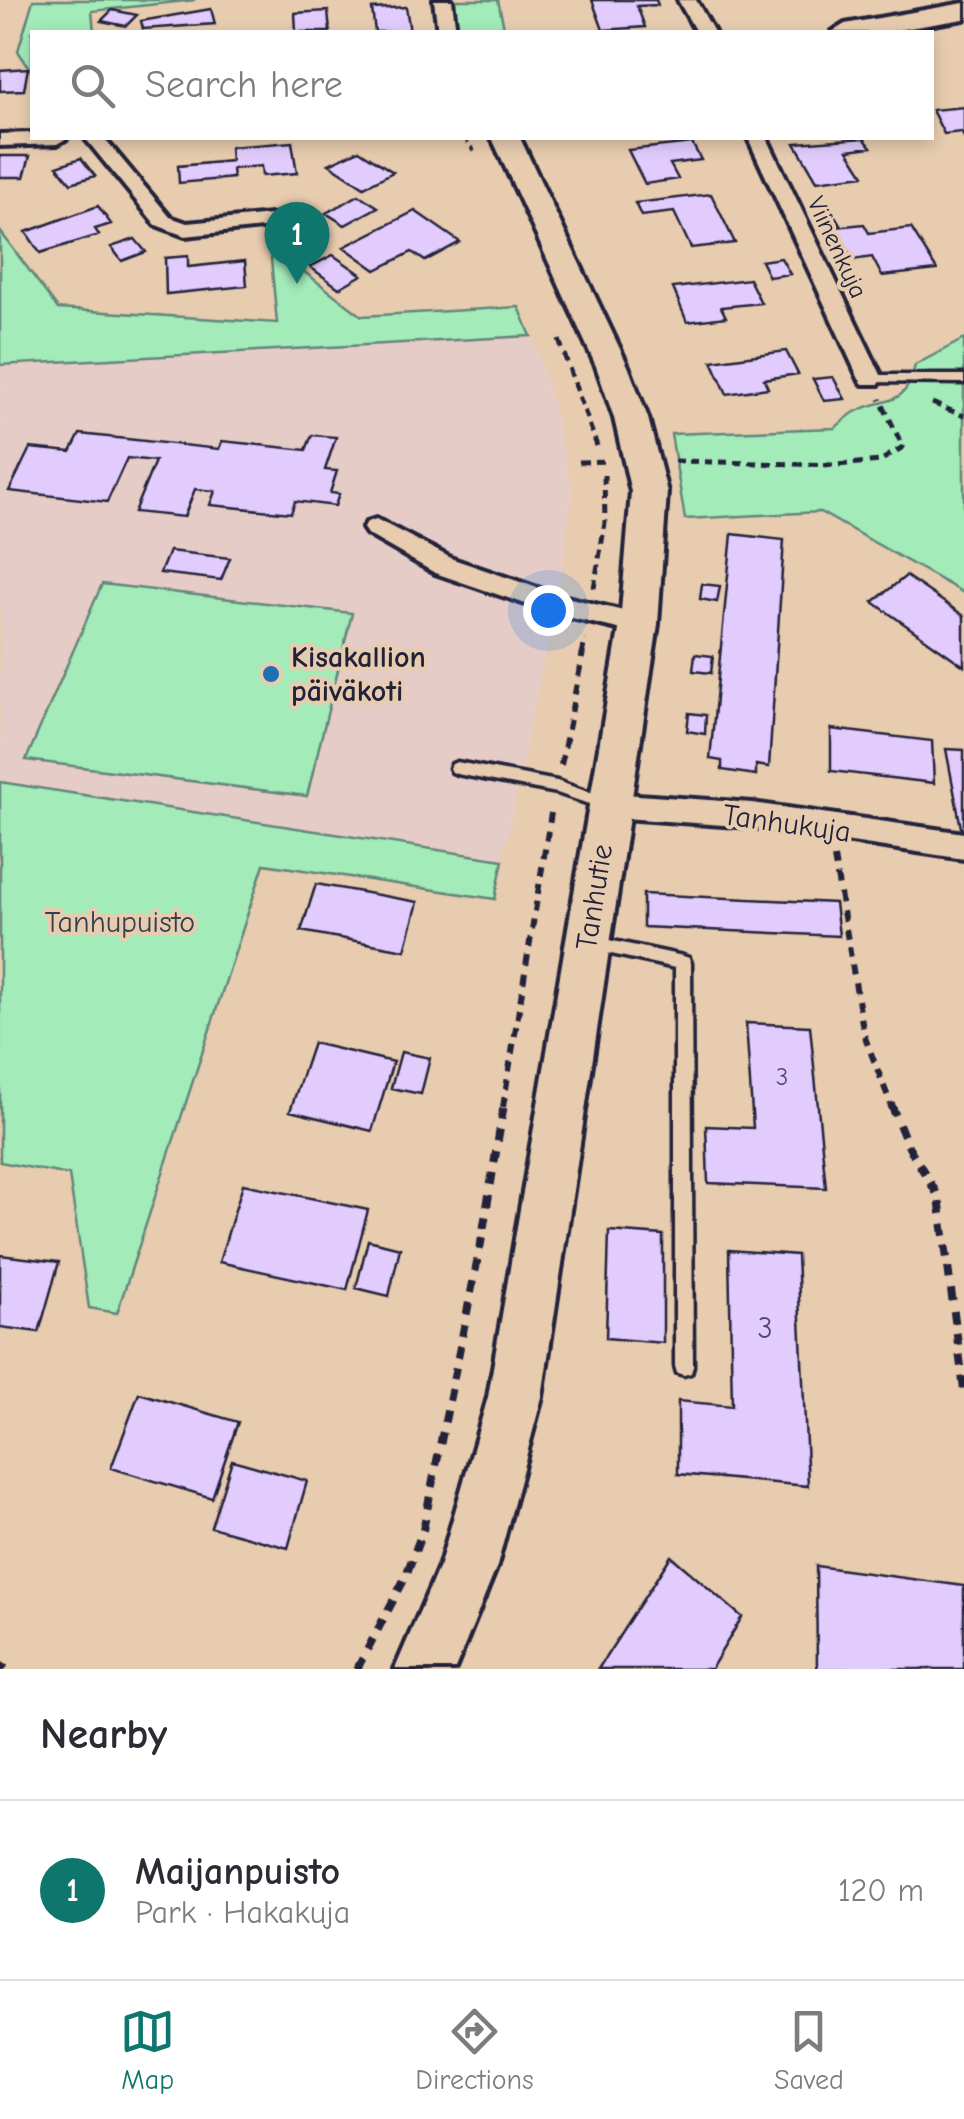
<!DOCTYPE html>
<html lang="en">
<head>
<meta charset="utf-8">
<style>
	body { margin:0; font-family:"Comic Neue",sans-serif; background:#f7f7f7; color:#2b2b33 }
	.you { position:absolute; left:548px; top:610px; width:35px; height:35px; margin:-25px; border:8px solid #fff; border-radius:50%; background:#1a73e8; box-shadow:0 0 0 15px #1a73e833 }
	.badge { display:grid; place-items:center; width:65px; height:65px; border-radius:50%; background:#0f766e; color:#fff; font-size:32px; font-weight:700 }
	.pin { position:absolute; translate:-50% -82px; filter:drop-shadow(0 2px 5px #0008) }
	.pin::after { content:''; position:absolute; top:52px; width:35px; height:30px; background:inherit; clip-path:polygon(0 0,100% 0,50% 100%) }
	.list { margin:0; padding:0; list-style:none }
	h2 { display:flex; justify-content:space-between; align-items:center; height:130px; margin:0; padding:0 40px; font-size:42px }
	h2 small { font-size:32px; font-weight:400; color:#7c7c81 }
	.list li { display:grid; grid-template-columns:65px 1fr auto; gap:30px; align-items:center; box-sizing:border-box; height:180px; padding:0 40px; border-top:2px solid #e1e1e2 }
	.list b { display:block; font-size:38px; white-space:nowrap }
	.list p { margin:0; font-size:32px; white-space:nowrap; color:#7c7c81 }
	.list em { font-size:32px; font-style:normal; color:#7c7c81 }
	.icon { flex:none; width:55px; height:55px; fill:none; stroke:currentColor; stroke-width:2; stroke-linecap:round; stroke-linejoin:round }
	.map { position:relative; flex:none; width:964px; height:1669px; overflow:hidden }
	.search { position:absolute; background:#fff; box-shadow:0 5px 15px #0003; left:30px; right:30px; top:30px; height:110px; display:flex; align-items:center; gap:25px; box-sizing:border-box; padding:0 35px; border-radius:0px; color:#7c7c81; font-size:38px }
	.sheet { height:310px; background:#fff }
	nav { display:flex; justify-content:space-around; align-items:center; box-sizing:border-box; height:140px; border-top:2px solid #e1e1e2; background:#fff; font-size:28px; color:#7c7c81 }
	nav a { display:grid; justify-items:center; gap:5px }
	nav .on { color:#0f766e }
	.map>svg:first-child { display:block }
	.built { fill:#e6ccc6 }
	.green { fill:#a3ebb9; stroke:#62867a; stroke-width:2.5 }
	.building { fill:#e2ccfd; stroke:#22223b; stroke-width:2.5 }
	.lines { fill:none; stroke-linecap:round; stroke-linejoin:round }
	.lane-casing { stroke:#22223b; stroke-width:7 }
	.street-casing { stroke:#22223b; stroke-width:8 }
	.secondary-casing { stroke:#22223b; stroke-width:8 }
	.path-far3 { stroke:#22223b; stroke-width:4; stroke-dasharray:6 5; stroke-linecap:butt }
	.path-far2 { stroke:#22223b; stroke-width:5; stroke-dasharray:9 6; stroke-linecap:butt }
	.path-far1 { stroke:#22223b; stroke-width:6; stroke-dasharray:10 8; stroke-linecap:butt }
	.path { stroke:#22223b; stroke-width:8; stroke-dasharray:12 10; stroke-linecap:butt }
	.lane { fill:#e8ccaf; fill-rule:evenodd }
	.street { fill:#e8ccaf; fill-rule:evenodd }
	.secondary { fill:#e8ccaf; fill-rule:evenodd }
	.poi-dot { fill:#1f6fb2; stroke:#e8ccaf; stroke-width:4 }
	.labels { text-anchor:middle; stroke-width:8; stroke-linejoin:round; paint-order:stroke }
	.far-street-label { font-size:25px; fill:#22223b; stroke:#e8ccaf }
	.number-label { font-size:25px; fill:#524c6c }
	.poi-label { font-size:30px; font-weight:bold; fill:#22223b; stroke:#e8ccaf; text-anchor:start }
	.street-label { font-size:30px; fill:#22223b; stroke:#e8ccaf }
	.park-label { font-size:30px; fill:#35404e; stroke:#e8ccaf }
	.near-number-label { font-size:30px; fill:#524c6c }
</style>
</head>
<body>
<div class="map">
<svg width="964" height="1669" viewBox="0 0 964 1669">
	<rect width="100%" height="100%" fill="#e8ccaf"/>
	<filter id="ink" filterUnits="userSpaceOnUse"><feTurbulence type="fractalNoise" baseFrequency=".01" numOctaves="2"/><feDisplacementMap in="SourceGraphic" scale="20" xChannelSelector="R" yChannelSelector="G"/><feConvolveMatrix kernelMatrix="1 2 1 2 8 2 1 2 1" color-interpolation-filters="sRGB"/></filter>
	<g filter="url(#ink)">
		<path class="built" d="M531,336L542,361L573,490L563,567L503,860L0,782V365Z"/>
		<path class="green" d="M33,0H195L92,11L94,32H32V72L18,51Z
			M452,0H498L505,32H460Z
			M0,231L58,309L277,323L269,238L290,261L362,316L519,307L531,336L0,365Z
			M964,339V593L820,512L685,519L671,434L835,428C841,423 848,416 855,412C886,396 906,409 915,365Z
			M102,584L352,613L307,796L26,760Z
			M0,782L503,860L495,899L264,864L117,1313L89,1308L69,1175L0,1162Z"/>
		<path class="building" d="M592,0H656L658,5L637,6L645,27L603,30Z
			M406,7L410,32H375L372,9Z
			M211,9L215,24L143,29L141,21Z
			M112,10L137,15L126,26L101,21Z
			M328,11L330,32H296L295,13Z
			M28,68L24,90L0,91V70Z
			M964,107V137L961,132L944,134L932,110Z
			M864,138L871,147L848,150L864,175L817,181L795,143Z
			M292,142L297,173L262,176L261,166L232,169L233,178L179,183L178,166L231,161L230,147Z
			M692,143L701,160L670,164L678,179L645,184L628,150Z
			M359,150L393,172L364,187L329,164Z
			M0,156H30L24,177H0Z
			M81,158L95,176L71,183L57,166Z
			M711,194L735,243L691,248L674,212L641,216L635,203Z
			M359,195L378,207L345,225L326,213Z
			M98,206L111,224L95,229L99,235L40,253L26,232Z
			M830,208L840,224L825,226L815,210Z
			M415,211L460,242L425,261L412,252L376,270L344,247Z
			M864,224L869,233L911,228L937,270L882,276L872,257L853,260L835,227Z
			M135,239L146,252L122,261L111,247Z
			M333,255L362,275L339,288L310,267Z
			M188,256V267L245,261L247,286L166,294L165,258Z
			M781,258L790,274L769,277L761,261Z
			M749,279L761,303L721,307L726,317L687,322L673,288Z
			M786,351L798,374L764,379L768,388L727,394L712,361Z
			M833,377L845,399L824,401L813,379Z
			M80,434L219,449L222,441L306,450L312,435L336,437L325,470L337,471L330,493L339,494L335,506L295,501L291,513L210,505L215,491L195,489L184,517L134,512L155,461L127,458L107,502L9,491L30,448L71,452Z
			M732,534L784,540L769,767L756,765V775L722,770V761L710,759Z
			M169,551L230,558L221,580L160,573Z
			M906,576L964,616V666L873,602Z
			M702,584L720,586L717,602L700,599Z
			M695,654L713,656L711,673L693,671Z
			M689,713L706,715L705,734L687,731Z
			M831,729L932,741L934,783L831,771Z
			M946,749L964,750V838H963Z
			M316,884L418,902L405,950L301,931Z
			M643,894L835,903L839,936L643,927Z
			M746,1023L810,1026L826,1188L708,1183L706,1126L753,1128Z
			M313,1043L393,1062L372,1131L290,1111Z
			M401,1052L430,1058L421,1094L391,1088Z
			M243,1184L368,1210L347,1290L219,1262Z
			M609,1231L663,1235V1343L606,1338Z
			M368,1240L400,1248L389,1296L356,1288Z
			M729,1250L797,1255L808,1486L678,1474V1401L732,1406Z
			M0,1255L59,1262L39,1332L0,1327Z
			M139,1393L238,1422L212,1498L111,1468Z
			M232,1460L307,1481L288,1548L211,1527Z
			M671,1556L742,1617L711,1669H598Z
			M816,1566L964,1586V1669H817Z"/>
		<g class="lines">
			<defs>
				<path id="lane" d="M871,375H964V383L867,382V376Z
					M457,762L557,781L614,801L616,805L614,809L609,811L557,793L457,774L452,772L450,768L452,764Z
					M590,936L683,956L689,958L691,963L693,1366L691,1373L684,1375L677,1373L675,1366V968L584,948L582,943L584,938Z"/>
				<path id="street" d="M434,0H452L456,32H438Z
					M678,0H696L714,32H696Z
					M32,133V138H67L57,144L0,146V134Z
					M85,138H104L170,217L187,223L282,214L292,220L282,226L185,236L156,225Z
					M748,138H767L883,379L879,384H863L859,379Z
					M376,519L453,559L558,595L648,617L652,624L648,631L639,634L555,614L435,573L367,534L363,528L367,522Z
					M609,793L752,803L964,833V859L752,827L609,817L599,814L594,805L599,796Z"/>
				<path id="secondary" d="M964,3V19L885,32H832L845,24Z
					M492,138H520L628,366L648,418L667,492L658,624L542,1397L497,1566L455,1669H395L440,1564L488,1397L620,624L631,492L614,418L596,366Z"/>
			</defs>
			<use href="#lane" class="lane-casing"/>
			<use href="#street" class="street-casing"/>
			<use href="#secondary" class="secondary-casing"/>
			<path class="path-far3" d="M465,138L474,151"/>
			<path class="path-far2" d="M559,340L597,446
				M932,403L964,416
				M674,461L837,465L880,461L903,447L880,399
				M579,462L607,461
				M594,588L605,523L604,472
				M582,655L585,640"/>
			<path class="path-far1" d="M561,765L583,652
				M834,858L864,1035L892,1107
				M503,1107L552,807"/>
			<path class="path" d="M891,1104L907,1144L939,1197L964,1390
				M0,1665L6,1669
				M357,1669L405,1578L423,1530L481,1243L504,1104"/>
			<use href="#lane" class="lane"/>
			<use href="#street" class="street"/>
			<use href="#secondary" class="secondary"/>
		</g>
	</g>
	<circle class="poi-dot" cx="271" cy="674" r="10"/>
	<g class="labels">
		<g class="far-street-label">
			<text transform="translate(838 247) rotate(65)" y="9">Viinenkuja</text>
		</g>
		<g class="number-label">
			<text x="782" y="1085">3</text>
		</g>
		<g class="poi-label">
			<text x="291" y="667">Kisakallion<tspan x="291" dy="34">päiväkoti</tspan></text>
		</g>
		<g class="street-label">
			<text transform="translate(787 823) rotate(8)" y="10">Tanhukuja</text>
			<text transform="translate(594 897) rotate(-81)" y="10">Tanhutie</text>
		</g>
		<g class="park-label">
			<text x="120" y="932">Tanhupuisto</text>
		</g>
		<g class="near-number-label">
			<text x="765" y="1338">3</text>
		</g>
	</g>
</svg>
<div class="you"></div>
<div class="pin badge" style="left:297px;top:284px">1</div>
<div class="search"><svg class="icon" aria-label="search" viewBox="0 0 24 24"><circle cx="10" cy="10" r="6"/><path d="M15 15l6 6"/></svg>Search here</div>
</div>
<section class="sheet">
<h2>Nearby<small></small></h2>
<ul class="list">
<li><span class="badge">1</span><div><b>Maijanpuisto</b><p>Park · Hakakuja</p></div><em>120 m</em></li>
</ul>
</section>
<nav>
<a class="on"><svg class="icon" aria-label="map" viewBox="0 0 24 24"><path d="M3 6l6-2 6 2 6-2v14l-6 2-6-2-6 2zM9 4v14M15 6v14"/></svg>Map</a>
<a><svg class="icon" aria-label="directions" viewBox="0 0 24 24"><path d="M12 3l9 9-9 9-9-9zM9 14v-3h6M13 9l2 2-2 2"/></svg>Directions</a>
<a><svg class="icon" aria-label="saved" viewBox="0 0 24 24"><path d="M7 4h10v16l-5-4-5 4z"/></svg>Saved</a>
</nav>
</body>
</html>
